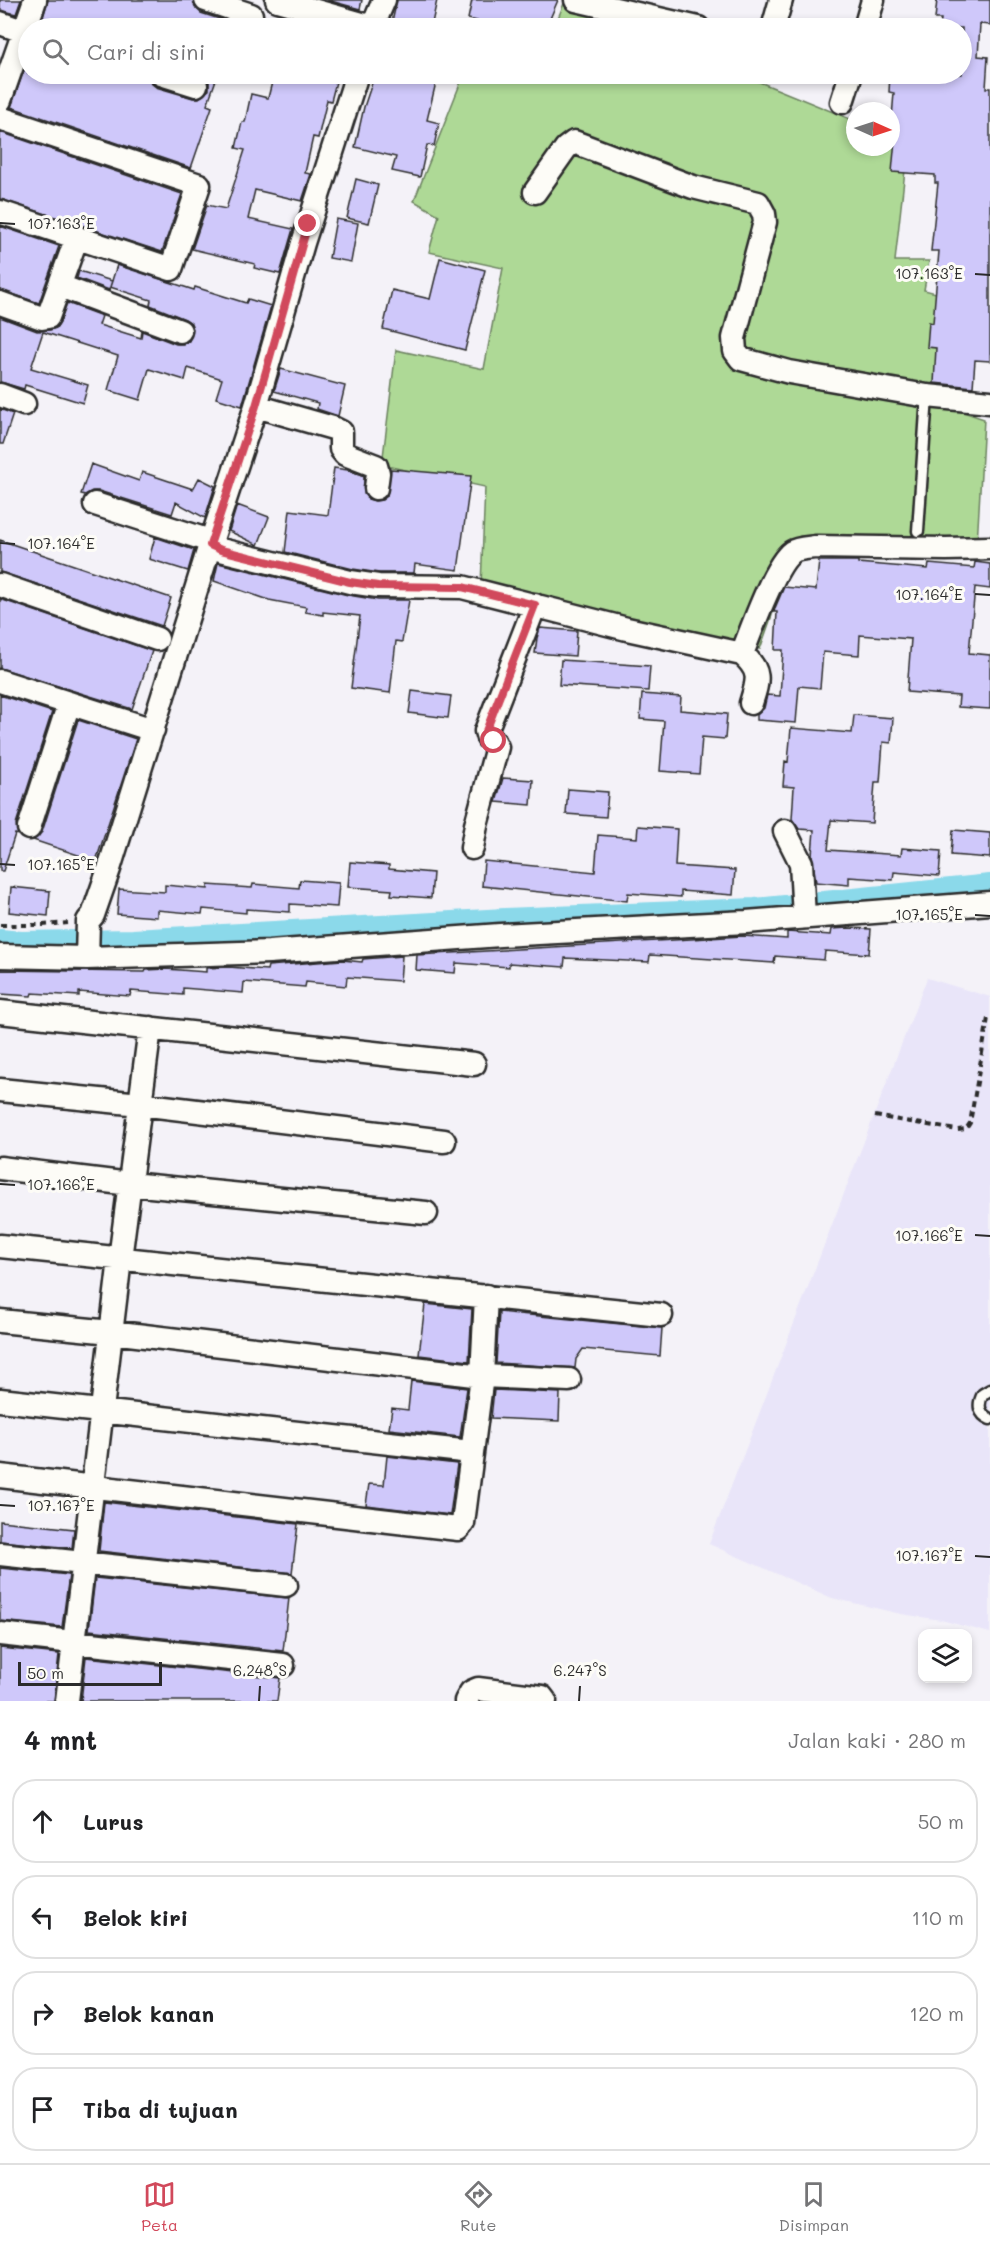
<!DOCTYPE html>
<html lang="id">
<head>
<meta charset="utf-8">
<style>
	body { margin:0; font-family:Mali,sans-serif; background:#f2f2f2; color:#202124 }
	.controls { position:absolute; right:18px; bottom:18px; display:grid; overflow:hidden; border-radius:12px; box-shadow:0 3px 9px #0003 }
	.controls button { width:54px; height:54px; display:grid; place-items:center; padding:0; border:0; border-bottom:2px solid #e0e0e0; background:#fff; color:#202124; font:30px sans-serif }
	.compass { position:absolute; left:846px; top:102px; width:54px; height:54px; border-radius:50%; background:#fff; box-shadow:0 3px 9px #0003; rotate:93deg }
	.scale { position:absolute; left:18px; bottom:15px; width:144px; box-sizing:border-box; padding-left:6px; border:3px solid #2b2b2b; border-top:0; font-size:16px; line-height:21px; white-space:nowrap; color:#2b2b2b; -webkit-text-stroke:4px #fdfcf7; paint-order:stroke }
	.stop { position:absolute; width:18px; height:18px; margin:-14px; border:4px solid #d1495b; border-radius:50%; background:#fff }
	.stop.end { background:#d1495b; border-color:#fff; box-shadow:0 2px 6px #0008 }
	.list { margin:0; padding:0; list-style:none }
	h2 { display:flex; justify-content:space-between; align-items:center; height:78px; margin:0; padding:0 24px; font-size:26px }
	h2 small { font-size:20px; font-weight:400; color:#757577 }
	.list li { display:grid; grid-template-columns:39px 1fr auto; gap:18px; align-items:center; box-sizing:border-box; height:84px; margin:0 12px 12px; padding:0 12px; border:2px solid #e0e0e0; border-radius:24px }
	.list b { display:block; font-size:22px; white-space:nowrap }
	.list em { font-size:20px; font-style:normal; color:#757577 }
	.icon { flex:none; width:33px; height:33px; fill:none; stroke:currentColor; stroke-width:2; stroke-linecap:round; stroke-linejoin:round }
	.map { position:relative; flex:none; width:990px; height:1701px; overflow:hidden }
	.search { position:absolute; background:#fff; box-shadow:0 3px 9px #0003; left:18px; right:18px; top:18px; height:66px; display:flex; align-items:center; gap:15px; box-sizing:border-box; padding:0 21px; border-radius:33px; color:#757577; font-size:22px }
	.sheet { height:462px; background:#fff }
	nav { display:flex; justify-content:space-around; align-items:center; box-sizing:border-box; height:84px; border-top:2px solid #e0e0e0; background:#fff; font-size:16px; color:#757577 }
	nav a { display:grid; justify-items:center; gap:3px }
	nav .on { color:#d1495b }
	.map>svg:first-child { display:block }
	.built { fill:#e9e5f9 }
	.green { fill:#aed996; stroke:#6c8260; stroke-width:1.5 }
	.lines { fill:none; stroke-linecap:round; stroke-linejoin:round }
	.canal { stroke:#8bd9ea; stroke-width:20 }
	.building { fill:#cfc8fa; stroke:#2b2b2b; stroke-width:1.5 }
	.service-casing { stroke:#2b2b2b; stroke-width:15 }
	.minor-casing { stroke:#2b2b2b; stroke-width:27 }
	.path { stroke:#2b2b2b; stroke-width:4; stroke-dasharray:6 4.5; stroke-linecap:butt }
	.service { stroke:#fdfcf7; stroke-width:10 }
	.minor { stroke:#fdfcf7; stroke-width:22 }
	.route { stroke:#d1495b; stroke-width:8 }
	.ticks { fill:none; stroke:#2b2b2b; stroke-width:2 }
	.ticks-label { font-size:15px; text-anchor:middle; fill:#2b2b2b; stroke:#fdfcf7; stroke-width:6; stroke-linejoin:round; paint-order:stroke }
</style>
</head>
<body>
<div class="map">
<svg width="990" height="1701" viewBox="0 0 990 1701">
	<rect width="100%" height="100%" fill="#f4f2f8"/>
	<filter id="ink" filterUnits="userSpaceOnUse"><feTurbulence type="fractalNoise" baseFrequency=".0167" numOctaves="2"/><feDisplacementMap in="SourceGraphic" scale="12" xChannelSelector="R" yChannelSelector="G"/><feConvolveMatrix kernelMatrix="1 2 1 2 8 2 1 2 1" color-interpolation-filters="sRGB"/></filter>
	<g filter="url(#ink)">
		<path class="built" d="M927,978L990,997V1633L941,1620L901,1614L832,1598L709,1544Z"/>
		<path class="green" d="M565,1L631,28H554Z
			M464,74H740L855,121V147H891V136L908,143L895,261H929L924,290L956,298L940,404L984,419L977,545L800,536L760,649L481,586L485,487L382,465L396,350L484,369L503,268L429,252L439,215L414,201Z"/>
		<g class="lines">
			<path class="canal" d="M0,939L21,941L133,939L505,918L755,908L990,884"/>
		</g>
		<path class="building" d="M0,0H21L16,14L0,10Z
			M48,0H193L196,8L201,13L235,24L233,28H40Z
			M327,0H362L360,9Z
			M397,0H437L431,28H419L392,22Z
			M472,0H558L546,28H509L468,19Z
			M937,0H990V25L980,24L978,56L988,57L986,88H990V361L975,360L973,387L934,383L936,348L927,347L929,322L933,323L939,251H931L938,183H935V175L892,172L896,129H891L894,93L889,92L890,74H962V28H940L941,19H935Z
			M28,59V74H148L151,83L156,87L193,98H199L209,90V82L202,74H218L207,105L212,107L191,168L11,107Z
			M274,74H338L331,101L327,100L318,138L313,137L305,173L311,174L302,201L255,190L248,219L293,229L280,274L254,268L255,264L192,249L207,205L226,209L245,150L236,148L242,122H245L251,94L268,98Z
			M375,74H438L427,120L439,123L434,146L427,145L420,177L392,171L396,157L355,147L364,107Z
			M0,132L182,194L162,252L0,199Z
			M356,179L378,185L369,223L347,218Z
			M336,219L358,223L351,262L329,258Z
			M0,226L59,246L39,303L0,290Z
			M440,258L485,270L465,350L383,329L392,290L430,299Z
			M117,265L194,290L195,287L246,303L248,299L271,306L242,406L216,398L222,379L188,368L185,380L149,369L140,400L108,390L118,356L43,332L31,368L88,385L83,403L25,385L24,389L0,382V317L37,331L50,330L56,328L60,322L67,303L102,316L99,325L141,338L142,331L176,344H183L189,341L193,329L191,323L185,319L150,305L151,300L110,287Z
			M79,271L112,281L109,290L77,278Z
			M281,369L345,386L338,416L317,409L318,403L274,391Z
			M0,409L13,414L3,444H0Z
			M91,464L139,481L142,472L193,489L199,478L215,486L205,518L176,502L172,514L99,491H92L85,495L81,494Z
			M334,468L348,470L364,476V494L368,499L375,501L382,500L387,496L391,469L471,476L458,570L415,564L414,573H379L353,569L285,552L290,510L328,515Z
			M237,505L269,517L258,545L229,531Z
			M155,537L194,550L188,571L149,559Z
			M0,540L171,598L162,626L0,572Z
			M819,561H858V563L928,569L929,564L974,568L975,562L990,564V589L975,587L969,653L990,655V709L958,707L959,696L907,692L911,639L860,635L859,655L823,652L820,688L799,686L796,723L757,720V715L764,708L767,695L780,696L783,650H775L777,612H774L775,608L784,587L816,590Z
			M218,563L348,595L378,600H409L402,642L396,641L390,693L351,688L360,616L323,612V615L305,612L306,607L269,600L214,581Z
			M0,599L152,651L132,709L0,668Z
			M540,628L577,631L575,656L535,653L537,638Z
			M561,660L650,666L648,691L559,685Z
			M412,691L451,696L448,718L409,713Z
			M642,694L681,697L680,710L727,714L725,739L702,737L699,774L660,771L664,721L640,719Z
			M0,695L52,712L16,824L18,835L15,834L3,871H0Z
			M854,715L893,718L891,743L883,742L880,782H875L872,823L831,820L828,850L901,855L902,848L941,851L939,876L894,872L893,880L849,877V885L816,882L812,855L814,830L799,829L792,819L794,787L783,786L785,761L788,762L791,728L852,733Z
			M78,720L136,739L96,861L33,840L42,832Z
			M503,778L533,780L531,805L496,802Z
			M568,789L608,792L606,817L566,814Z
			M638,826L677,829L675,866L735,870L733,895L681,891V897L628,893L627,901L482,886L484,861L595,872L598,835L637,838Z
			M953,830L990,833V858L951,855Z
			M350,862L389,865V869L433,873L431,898L391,895L392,890L348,887Z
			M300,880L339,883L337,907L290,904V912L246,909V913L203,909L202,914L157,910V917L117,914L119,889L165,892V885L208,889V885L252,888L253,884L299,888Z
			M11,887L50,891L48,916L9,912Z
			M848,928L871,929L869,954L825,951L824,960L775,956L774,963L650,955L649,962L565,958L564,967L509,963V967L456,963L455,973L416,970L417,955L743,936L787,939V932L831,935L832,929Z
			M402,956L400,981L347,977L346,986L306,982L305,987L244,982L243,993L183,988V995L131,991L130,996L79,992V996L32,993L31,996L0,994V970L145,972L146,970L166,969L206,972V968L229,967L267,970L268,966L342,960L362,962L363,959Z
			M425,1304L472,1309L469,1361L419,1355Z
			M499,1312L662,1328L660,1356L583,1349L576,1359L575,1368L496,1363Z
			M411,1381L467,1388L460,1437L389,1429L392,1408L408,1410Z
			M494,1390L560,1393L559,1421L491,1418Z
			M387,1456L457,1464L450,1515L366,1505L369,1484L384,1485Z
			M104,1502L298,1524L292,1573L99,1551Z
			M0,1521L74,1529L72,1548L0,1541Z
			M0,1568L69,1575L62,1627L0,1621Z
			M95,1578L289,1598L283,1651L89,1630Z
			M0,1648L59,1654L54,1701H0Z
			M86,1657L280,1678L277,1701H81Z"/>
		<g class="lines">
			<defs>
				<path id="service" d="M918,531L927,396
					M990,1390L983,1394C977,1405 979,1414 990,1419"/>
				<path id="minor" d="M206,0L251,15
					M277,0L373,27
					M576,0L698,28
					M0,23L28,33
					M372,28L384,0
					M773,28L781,0
					M865,28L873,0
					M161,74L196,85
					M0,100L35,0
					M842,102L851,74
					M0,118L199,185L171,269L0,212
					M535,192L566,148L574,142L693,187L758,203L764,214L765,222L734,338L735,351L741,359L789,372L927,396L990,402
					M60,286L180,331
					M0,303L42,318L48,317L77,237
					M0,395L24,404
					M256,406L333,428L341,432V449L345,454L376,466L378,473L376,488
					M95,504L201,538L221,550L350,582L378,586L462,587L627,629L742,654C762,671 758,681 751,703
					M0,585L157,639
					M742,654C751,631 774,565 792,552C798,548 808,548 815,547L946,549L990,548
					M0,681L153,730
					M29,828L69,703
					M785,831L801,863L804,917
					M472,848L476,825L497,747L494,741L488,738L486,731L535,605
					M0,956L87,958L269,952L500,935L746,922L990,903
					M87,958L88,921L93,915L109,869L210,545L256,406L303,243L357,74
					M0,1012L474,1064
					M0,1090L140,1104L444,1141
					M0,1168L130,1184L426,1213
					M0,1246L661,1315
					M0,1321L111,1332L482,1376L569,1380
					M0,1400L471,1452
					M0,1476L458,1529L463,1523L482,1376L486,1296
					M0,1554L286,1585
					M0,1634L283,1665
					M67,1701L120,1259L150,1028
					M466,1701L471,1692L478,1689L542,1697L545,1701"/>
			</defs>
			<use href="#service" class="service-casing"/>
			<use href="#minor" class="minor-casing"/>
			<path class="path" d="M0,925H43L68,923
				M875,1116L957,1130L966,1129L970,1123L988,1018L990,1017"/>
			<use href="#service" class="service"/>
			<use href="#minor" class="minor"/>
		</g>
	</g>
	<g class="lines" filter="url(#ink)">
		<path class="route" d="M308,224L256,406L210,545L221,550L350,582L378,586L462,587L535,605L486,731L488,738L494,741"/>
	</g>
	<path class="ticks" d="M0,223L15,224M975,274L990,275M0,543L15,544M975,594L990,595M0,864L15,865M975,915L990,916M0,1184L15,1185M975,1235L990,1236M0,1505L15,1506M975,1556L990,1557M259,1701L260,1686M579,1701L580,1686"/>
	<g class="ticks-label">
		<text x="61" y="229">107.163°E</text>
		<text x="929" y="279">107.163°E</text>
		<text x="61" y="549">107.164°E</text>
		<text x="929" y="600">107.164°E</text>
		<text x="61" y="870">107.165°E</text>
		<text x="929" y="920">107.165°E</text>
		<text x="61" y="1190">107.166°E</text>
		<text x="929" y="1241">107.166°E</text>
		<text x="61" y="1511">107.167°E</text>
		<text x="929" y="1561">107.167°E</text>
		<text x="260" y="1676">6.248°S</text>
		<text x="580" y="1676">6.247°S</text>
	</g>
</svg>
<div class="controls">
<button><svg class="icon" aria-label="layers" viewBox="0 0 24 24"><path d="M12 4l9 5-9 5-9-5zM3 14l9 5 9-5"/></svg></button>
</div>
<svg class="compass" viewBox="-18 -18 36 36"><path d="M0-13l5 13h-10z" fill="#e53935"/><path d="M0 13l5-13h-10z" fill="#757577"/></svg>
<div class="scale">50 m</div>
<div class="stop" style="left:494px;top:741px"></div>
<div class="stop end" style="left:308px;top:224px"></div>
<div class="search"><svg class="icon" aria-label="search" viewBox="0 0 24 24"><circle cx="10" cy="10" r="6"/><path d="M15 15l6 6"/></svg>Cari di sini</div>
</div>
<section class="sheet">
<h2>4 mnt<small>Jalan kaki · 280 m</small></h2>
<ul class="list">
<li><svg class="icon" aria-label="ahead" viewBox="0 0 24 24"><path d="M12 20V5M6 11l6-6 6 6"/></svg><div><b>Lurus</b></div><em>50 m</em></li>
<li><svg class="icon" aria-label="left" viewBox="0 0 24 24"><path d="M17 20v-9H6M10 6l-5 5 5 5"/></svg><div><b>Belok kiri</b></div><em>110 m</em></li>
<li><svg class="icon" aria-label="right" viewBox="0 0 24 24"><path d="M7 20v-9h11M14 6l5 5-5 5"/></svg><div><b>Belok kanan</b></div><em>120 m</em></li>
<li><svg class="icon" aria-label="arrive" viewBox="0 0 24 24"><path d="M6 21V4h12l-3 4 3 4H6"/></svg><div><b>Tiba di tujuan</b></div></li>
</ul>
</section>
<nav>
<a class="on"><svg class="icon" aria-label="map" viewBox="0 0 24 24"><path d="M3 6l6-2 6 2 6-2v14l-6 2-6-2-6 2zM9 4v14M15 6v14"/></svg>Peta</a>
<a><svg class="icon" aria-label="directions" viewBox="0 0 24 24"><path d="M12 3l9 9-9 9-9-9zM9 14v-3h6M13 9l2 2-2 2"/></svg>Rute</a>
<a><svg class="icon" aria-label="saved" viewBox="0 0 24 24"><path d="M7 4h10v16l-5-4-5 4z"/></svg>Disimpan</a>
</nav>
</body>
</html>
